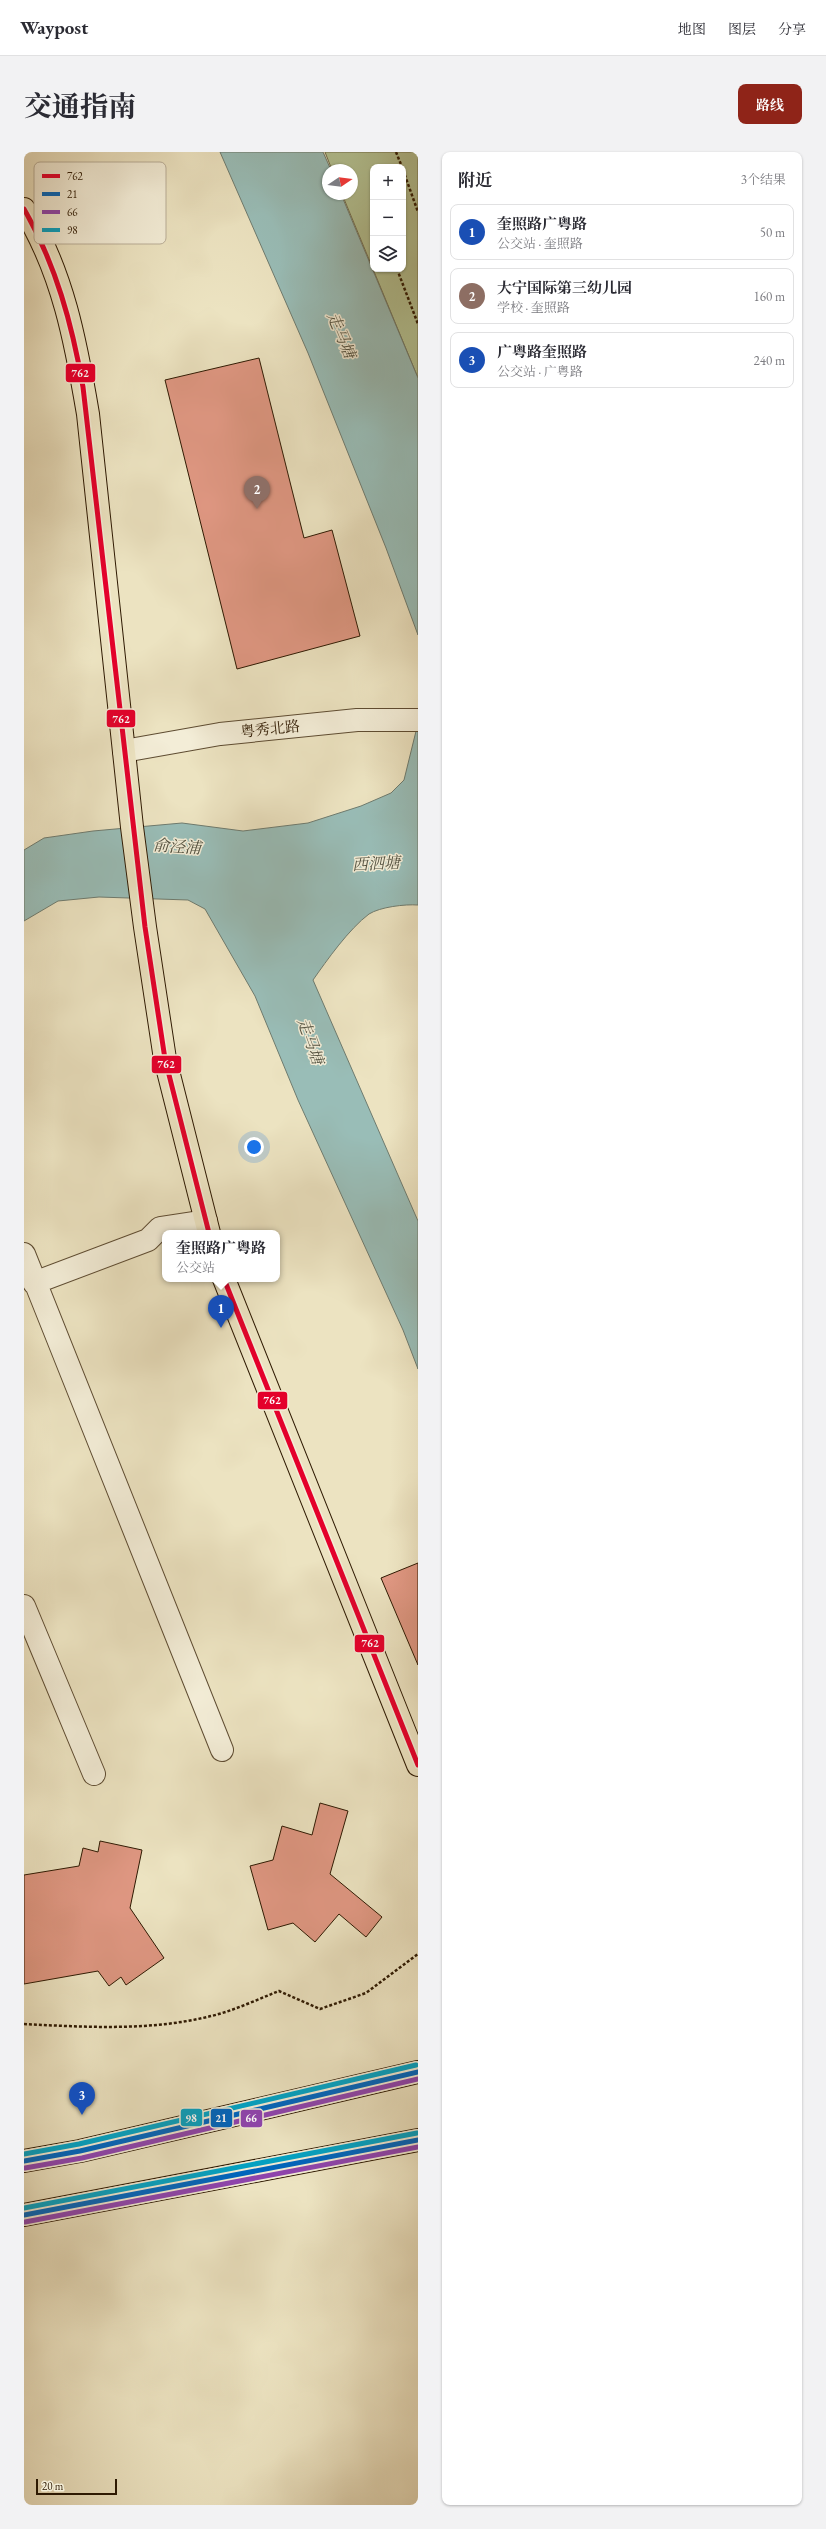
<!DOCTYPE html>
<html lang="zh">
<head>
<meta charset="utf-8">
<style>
	body { margin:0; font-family:"EB Garamond","Noto Serif SC",serif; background:#f2f2f3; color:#2b2b33 }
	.controls { position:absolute; right:12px; top:12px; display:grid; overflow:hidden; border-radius:8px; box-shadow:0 1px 3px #0004 }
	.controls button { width:36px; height:36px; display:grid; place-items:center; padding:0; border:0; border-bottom:1px solid #e1e1e2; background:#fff; color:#2b2b33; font:20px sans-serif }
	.compass { position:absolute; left:298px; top:12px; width:36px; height:36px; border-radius:50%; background:#fff; box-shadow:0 1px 3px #0004; rotate:77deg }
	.scale { position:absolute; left:12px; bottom:10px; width:81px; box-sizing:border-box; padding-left:4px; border:2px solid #2e1902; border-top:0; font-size:11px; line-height:14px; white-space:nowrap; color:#2e1902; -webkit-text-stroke:3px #f3edd7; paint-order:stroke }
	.you { position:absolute; left:230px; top:995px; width:14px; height:14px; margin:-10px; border:3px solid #fff; border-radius:50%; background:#1a73e8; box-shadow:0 0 0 6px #1a73e833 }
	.badge { display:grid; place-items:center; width:26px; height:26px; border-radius:50%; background:#8f2418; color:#fff; font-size:13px; font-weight:700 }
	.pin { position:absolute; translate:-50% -33px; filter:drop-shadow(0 1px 2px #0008) }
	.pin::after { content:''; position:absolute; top:21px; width:14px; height:12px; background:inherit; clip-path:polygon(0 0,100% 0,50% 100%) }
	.popup { position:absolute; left:138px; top:1078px; width:118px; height:52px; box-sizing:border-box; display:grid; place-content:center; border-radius:8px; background:#fff; filter:drop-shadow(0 1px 3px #0005); font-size:13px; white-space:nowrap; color:#7c7c81 }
	.popup b { font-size:15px; color:#2b2b33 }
	.popup::after { content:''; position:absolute; left:50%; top:100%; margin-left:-8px; border:8px solid transparent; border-top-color:#fff }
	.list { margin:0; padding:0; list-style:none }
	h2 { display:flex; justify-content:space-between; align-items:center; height:52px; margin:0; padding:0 16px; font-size:17px }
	h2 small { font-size:13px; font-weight:400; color:#7c7c81 }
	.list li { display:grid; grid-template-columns:26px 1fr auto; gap:12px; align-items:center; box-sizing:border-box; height:56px; margin:0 8px 8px; padding:0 8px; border:1px solid #e1e1e2; border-radius:8px }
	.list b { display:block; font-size:15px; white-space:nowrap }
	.list p { margin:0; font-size:13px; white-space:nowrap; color:#7c7c81 }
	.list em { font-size:13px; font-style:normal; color:#7c7c81 }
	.icon { flex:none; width:22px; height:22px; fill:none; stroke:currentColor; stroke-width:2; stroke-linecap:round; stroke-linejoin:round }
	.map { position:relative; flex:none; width:394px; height:2353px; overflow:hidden; border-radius:8px }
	header { display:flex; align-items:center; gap:24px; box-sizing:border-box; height:56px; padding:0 20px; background:#fff; border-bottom:1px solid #e1e1e2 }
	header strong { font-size:19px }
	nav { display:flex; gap:22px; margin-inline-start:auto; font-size:14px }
	.intro { display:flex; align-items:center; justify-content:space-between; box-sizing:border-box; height:96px; padding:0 24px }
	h1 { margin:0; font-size:28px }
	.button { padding:10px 18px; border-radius:8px; background:#8f2418; color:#fff; font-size:14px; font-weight:700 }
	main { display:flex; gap:24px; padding:0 24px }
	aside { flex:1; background:#fff; border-radius:8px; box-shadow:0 1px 3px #0004 }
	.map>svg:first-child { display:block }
	.green { fill:#b4c495; stroke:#716e4c }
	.water { fill:#99bdb7; stroke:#6e7b6f }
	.building { fill:#df9782; stroke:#2e1902 }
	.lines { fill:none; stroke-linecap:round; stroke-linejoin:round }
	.minor-casing { stroke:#5e4c32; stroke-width:24 }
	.major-casing { stroke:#2e1902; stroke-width:24 }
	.path { stroke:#2e1902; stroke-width:2.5; stroke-dasharray:3 2; stroke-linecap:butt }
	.minor { stroke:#f3edd7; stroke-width:22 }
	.major { stroke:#ece3c1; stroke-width:22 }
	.bus-1-casing { stroke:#f3edd7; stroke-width:8 }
	.bus-2-casing { stroke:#f3edd7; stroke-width:8 }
	.bus-3-casing { stroke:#f3edd7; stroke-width:8 }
	.bus-4-casing { stroke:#f3edd7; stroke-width:8 }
	.bus-1 { stroke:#e4002b; stroke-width:5 }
	.bus-2 { stroke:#0065bd; stroke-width:5 }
	.bus-3 { stroke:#8e44ad; stroke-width:5 }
	.bus-4 { stroke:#02a2c4; stroke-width:5 }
	.labels { text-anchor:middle; stroke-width:3; stroke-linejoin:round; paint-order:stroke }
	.street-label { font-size:15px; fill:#2e1902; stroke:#f3edd7 }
	.water-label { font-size:16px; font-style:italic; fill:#535241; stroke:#f3edd7 }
	.key { fill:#f3edd7; stroke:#b8ad97; stroke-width:1 }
	.key-label { font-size:11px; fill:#2e1902 }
	.line-badge { stroke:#f3edd7; stroke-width:1.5 }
	.badge-label { font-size:11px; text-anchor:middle; font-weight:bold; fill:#fff }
</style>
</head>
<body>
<header>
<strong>Waypost</strong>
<nav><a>地图</a><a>图层</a><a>分享</a></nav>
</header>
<div class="intro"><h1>交通指南</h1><a class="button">路线</a></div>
<main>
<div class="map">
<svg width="394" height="2353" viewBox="0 0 394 2353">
	<rect width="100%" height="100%" fill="#ece3c1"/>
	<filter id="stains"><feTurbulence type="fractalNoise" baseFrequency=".005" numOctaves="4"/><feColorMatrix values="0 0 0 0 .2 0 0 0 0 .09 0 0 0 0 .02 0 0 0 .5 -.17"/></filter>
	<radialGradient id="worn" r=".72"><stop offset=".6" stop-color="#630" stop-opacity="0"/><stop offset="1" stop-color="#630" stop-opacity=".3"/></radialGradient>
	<path class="green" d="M301,0H394V226L349,117H379V15H349V117L318,42H328V18H308Z"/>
	<path class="water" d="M196,0H299L307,18H304V42H317L394,226V483L362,396L284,201Z
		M394,571V753C381,752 356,755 345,762C325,777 303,808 289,828L394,1069V1217L379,1178L274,948L231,844L181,757L164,748L75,745L34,749L0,769V698L20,686L69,679L158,671L219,679L284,671L337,654L367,641L380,628Z"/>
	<path class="building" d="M235,206L280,386L308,378L336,484L213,517L141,228Z
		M394,1411V1513L357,1426Z
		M296,1651L324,1659L306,1722L358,1765L342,1785L315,1762L291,1790L269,1771L244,1778L226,1714L249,1708L258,1674L288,1683Z
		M76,1689L118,1698L106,1756L140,1806L102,1833L97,1825L85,1834L74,1819L0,1832V1723L55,1714L59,1696L74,1700Z"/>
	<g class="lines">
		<defs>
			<path id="minor" d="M100,599L196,582L333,568H394
				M0,1102L198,1598
				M10,1131L124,1088L136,1076L182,1069
				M0,1454L70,1622"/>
			<path id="major" d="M0,57C39,120 52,191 64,262L108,675L121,775L141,907L185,1081
				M200,1127L394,1613
				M0,2009L56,1999L394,1920
				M0,2063L394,1988"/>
		</defs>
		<use href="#minor" class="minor-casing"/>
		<use href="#major" class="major-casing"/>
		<path class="path" d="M372,0L378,15
			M379,18L394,60
			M373,117L394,172
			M0,1872C60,1875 124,1879 183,1865C207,1860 232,1848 255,1839L296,1857L342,1841L394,1802"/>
		<use href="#minor" class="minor"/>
		<use href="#major" class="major"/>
		<defs>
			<path id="bus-1" d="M0,57C32,113 48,172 59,235L121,775L141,907L185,1081
				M200,1127L394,1613"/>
			<path id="bus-2" d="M0,2009L56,1999L394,1920
				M0,2063L394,1988"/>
			<path id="bus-3" d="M1,2016L58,2006L394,1927
				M1,2070L394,1995"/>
			<path id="bus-4" d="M0,2002L55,1992L392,1913
				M0,2056L393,1981"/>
		</defs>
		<use href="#bus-1" class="bus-1-casing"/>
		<use href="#bus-2" class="bus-2-casing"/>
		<use href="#bus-3" class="bus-3-casing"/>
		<use href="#bus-4" class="bus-4-casing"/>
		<use href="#bus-1" class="bus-1"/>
		<use href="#bus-2" class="bus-2"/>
		<use href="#bus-3" class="bus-3"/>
		<use href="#bus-4" class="bus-4"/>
	</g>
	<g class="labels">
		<g class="street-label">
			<text transform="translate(246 577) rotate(-6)" y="5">粤秀北路</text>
		</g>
		<g class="water-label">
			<text transform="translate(318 183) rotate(67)" y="6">走马塘</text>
			<text transform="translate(153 694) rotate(4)" y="6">俞泾浦</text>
			<text transform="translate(352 711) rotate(-3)" y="6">西泗塘</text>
			<text transform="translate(287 889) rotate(70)" y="6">走马塘</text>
		</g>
	</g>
	<rect x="10" y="10" width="132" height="82" rx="6" class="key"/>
	<rect x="18" y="22" width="18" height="4" fill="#e4002b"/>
	<rect x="18" y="40" width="18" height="4" fill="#0065bd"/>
	<rect x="18" y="58" width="18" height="4" fill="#8e44ad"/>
	<rect x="18" y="76" width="18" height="4" fill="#02a2c4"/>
	<g class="key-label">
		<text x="43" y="28">762</text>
		<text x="43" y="46">21</text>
		<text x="43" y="64">66</text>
		<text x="43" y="82">98</text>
	</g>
	<g class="line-badge">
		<rect x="41" y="211" width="31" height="20" rx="4" fill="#e4002b"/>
		<rect x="82" y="557" width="30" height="19" rx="4" fill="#e4002b"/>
		<rect x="127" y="903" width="31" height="19" rx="4" fill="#e4002b"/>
		<rect x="233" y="1239" width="31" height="19" rx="4" fill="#e4002b"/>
		<rect x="330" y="1482" width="31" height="19" rx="4" fill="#e4002b"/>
		<rect x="156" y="1956" width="23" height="19" rx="4" fill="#02a2c4"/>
		<rect x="186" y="1956" width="23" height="20" rx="4" fill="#0065bd"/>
		<rect x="216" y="1957" width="23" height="19" rx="4" fill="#8e44ad"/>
	</g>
	<g class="badge-label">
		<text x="56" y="225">762</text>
		<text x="97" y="571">762</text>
		<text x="142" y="916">762</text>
		<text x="248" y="1252">762</text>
		<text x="346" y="1495">762</text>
		<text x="167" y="1970">98</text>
		<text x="197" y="1970">21</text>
		<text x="227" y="1970">66</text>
	</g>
	<rect width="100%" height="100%" filter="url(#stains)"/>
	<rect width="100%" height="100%" fill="url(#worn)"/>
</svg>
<div class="controls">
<button>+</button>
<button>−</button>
<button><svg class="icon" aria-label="layers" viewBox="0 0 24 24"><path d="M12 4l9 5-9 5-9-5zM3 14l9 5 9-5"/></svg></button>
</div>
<svg class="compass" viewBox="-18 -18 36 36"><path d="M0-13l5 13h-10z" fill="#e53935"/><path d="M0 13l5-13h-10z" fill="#7c7c81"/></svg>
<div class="scale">20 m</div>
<div class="you"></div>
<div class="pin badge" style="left:197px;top:1176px;background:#1a4fb4">1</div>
<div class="popup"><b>奎照路广粤路</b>公交站</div>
<div class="pin badge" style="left:233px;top:357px;background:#8d6e63">2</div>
<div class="pin badge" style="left:58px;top:1963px;background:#1a4fb4">3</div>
</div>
<aside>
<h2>附近<small>3个结果</small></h2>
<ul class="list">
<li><span class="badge" style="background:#1a4fb4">1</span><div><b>奎照路广粤路</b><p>公交站 · 奎照路</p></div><em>50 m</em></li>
<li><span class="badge" style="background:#8d6e63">2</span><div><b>大宁国际第三幼儿园</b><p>学校 · 奎照路</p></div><em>160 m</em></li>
<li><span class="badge" style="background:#1a4fb4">3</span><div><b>广粤路奎照路</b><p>公交站 · 广粤路</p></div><em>240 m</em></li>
</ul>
</aside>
</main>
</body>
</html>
